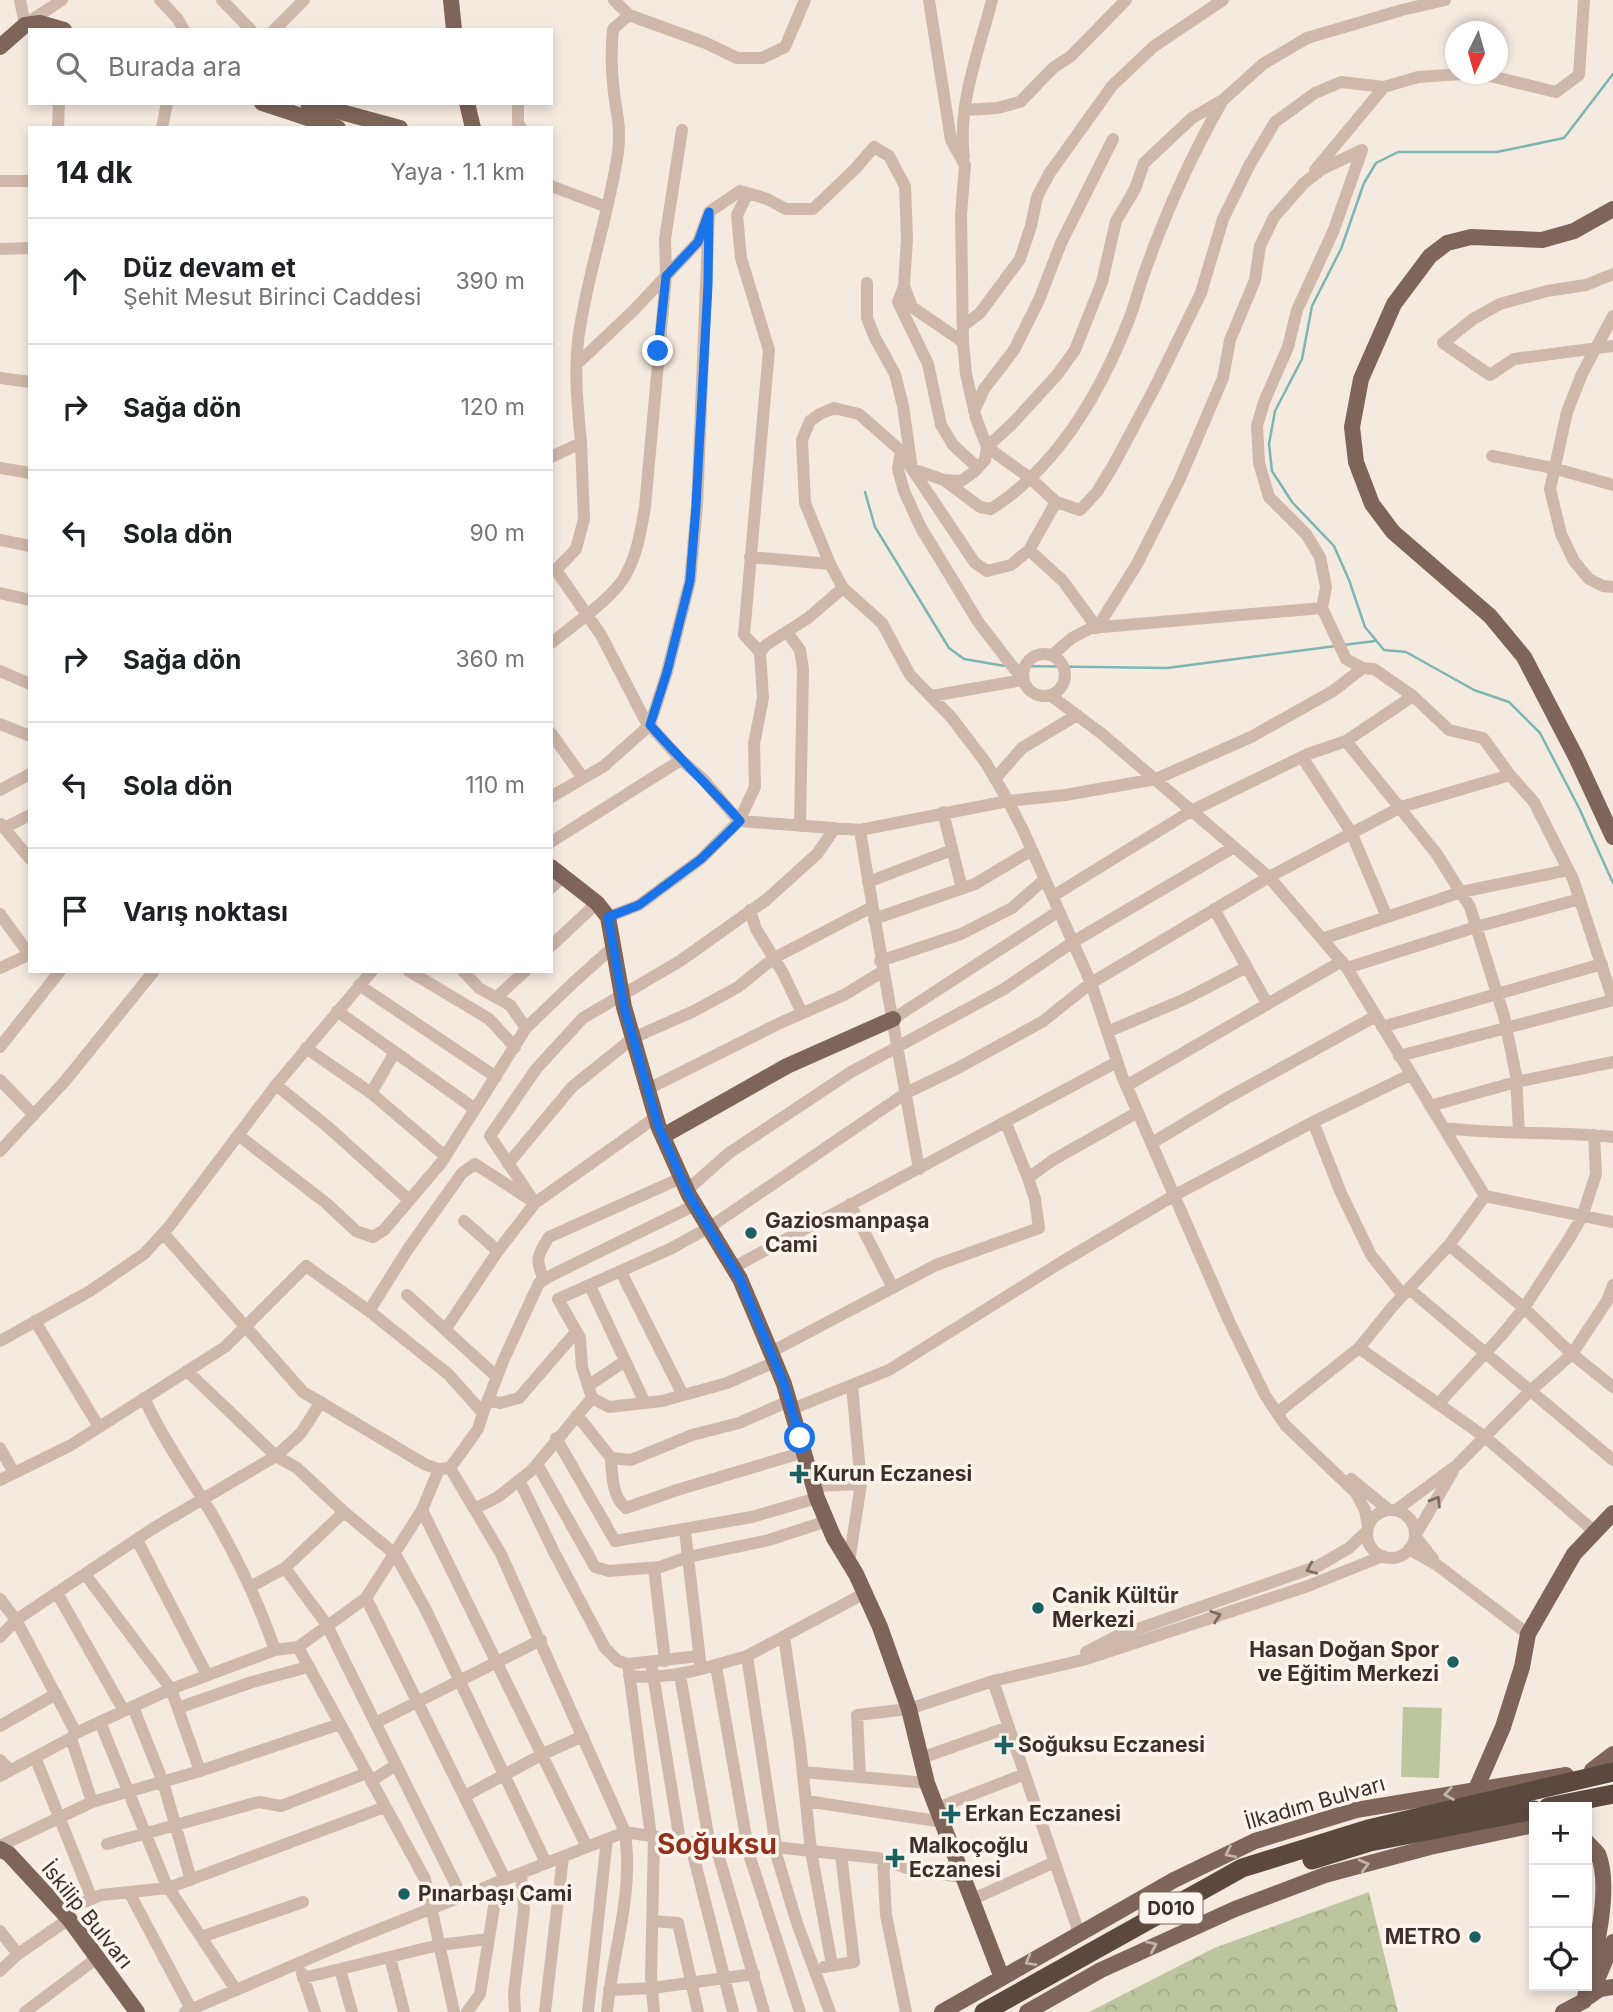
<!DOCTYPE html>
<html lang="tr">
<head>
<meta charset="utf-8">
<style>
	body { margin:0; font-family:Inter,sans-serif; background:#f6f6f6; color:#202124 }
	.controls { position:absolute; right:21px; bottom:21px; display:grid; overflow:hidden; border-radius:0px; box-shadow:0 4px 10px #0003 }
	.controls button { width:63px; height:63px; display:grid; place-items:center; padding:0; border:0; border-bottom:2px solid #e0e0e0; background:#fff; color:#202124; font:35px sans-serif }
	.compass { position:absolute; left:1445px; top:21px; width:63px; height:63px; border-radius:50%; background:#fff; box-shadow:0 4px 10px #0003; rotate:185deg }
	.stop { position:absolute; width:21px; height:21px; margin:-16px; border:5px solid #1a73e8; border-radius:50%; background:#fff }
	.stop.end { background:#1a73e8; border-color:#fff; box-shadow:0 2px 7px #0008 }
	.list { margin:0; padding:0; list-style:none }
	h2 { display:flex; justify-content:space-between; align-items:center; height:91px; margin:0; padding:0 28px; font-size:30px }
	h2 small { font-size:23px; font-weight:400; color:#757577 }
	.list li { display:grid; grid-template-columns:46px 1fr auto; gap:21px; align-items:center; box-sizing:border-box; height:126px; padding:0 28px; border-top:2px solid #e0e0e0 }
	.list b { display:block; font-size:26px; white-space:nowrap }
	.list p { margin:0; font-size:23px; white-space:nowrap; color:#757577 }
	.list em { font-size:23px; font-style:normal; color:#757577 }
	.icon { flex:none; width:38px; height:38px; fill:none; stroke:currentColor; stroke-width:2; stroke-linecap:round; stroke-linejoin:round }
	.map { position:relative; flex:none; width:1613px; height:2012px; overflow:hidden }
	.search { position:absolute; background:#fff; box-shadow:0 4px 10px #0003; left:28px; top:28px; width:525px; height:77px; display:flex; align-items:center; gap:18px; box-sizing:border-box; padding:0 24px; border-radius:0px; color:#757577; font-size:26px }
	.panel { position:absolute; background:#fff; box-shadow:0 4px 10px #0003; left:28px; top:126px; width:525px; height:847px; border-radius:0px }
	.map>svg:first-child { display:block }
	.park { fill:url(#park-crowns) }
	.pitch { fill:#bbc69e }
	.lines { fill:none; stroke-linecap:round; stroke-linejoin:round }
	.stream { stroke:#7cb5b4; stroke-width:2.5 }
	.minor { stroke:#cfb8aa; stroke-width:12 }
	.major { stroke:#7f645a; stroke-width:16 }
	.highway { stroke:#5d4840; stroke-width:19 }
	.oneway { stroke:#7e6c64 }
	.oneway2 { stroke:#c4b3ab }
	.route { stroke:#1a73e8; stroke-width:9 }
	.poi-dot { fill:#1b6161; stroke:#fcf4ed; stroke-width:2.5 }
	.labels { text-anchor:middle; stroke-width:7; stroke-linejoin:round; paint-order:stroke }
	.shield { fill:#fcf4ed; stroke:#766964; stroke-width:2 }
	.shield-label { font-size:19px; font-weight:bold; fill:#3c2e2a }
	.poi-label { font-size:21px; font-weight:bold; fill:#3c2e2a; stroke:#fcf4ed; text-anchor:start }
	.street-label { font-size:21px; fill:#3c2e2a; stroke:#fcf4ed }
	.district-label { font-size:28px; font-weight:bold; fill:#91311c; stroke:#fcf4ed }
</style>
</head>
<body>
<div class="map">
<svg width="1613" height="2012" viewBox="0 0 1613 2012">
	<defs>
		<pattern id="park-crowns" width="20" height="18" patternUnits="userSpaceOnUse" patternTransform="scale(1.75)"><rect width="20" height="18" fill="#bbc69e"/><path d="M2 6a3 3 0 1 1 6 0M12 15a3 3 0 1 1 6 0" fill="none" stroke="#a2aa88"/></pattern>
	</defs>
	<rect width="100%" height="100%" fill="#f5eae0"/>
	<path class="park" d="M1369,1892L1398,2012H1089L1214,1948Z"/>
	<path class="pitch" d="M1403,1707L1442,1708L1439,1778L1401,1777Z"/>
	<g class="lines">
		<path class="stream" d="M1613,74L1564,138L1497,152H1398L1376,163L1364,183L1341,249L1312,306L1302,359L1275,411L1269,444L1272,471L1292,502L1334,546L1349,580L1365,627L1384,650L1406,652L1474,690L1509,702L1540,733L1579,808L1613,883
			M865,492L875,527L949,648L964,659L1005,666
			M1343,645L1375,641
			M1019,666L1167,668L1336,646"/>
		<path class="minor" d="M20,0L25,25
			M160,0L177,18L184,30
			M222,0L251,30
			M629,15L706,43L737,58H762L785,47L805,0
			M27,23L62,0
			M274,30L304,0
			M1482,74L1556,92L1579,75L1584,0
			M1384,87L1341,82L1315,93L1275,122L1250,164L1223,219L1201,293L1155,387L1113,466L1097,492L1080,510L1056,502L1030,478L987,447L1013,423L1057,375L1075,350L1102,282L1116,221L1135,189L1144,163L1192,118L1223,100L1263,64L1307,38L1402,10L1445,0
			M518,103V123L521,128
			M965,110L997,108L1020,102L1053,68L1071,56L1126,0
			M58,128L59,103
			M162,128L167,103
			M964,157C957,105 979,51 992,0
			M1315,170L1384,87L1418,77L1463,74
			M0,181H30
			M551,186L607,207
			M0,249L30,248
			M1613,274L1586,285L1547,291L1500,304L1473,319L1443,343L1490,375L1514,359L1613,346
			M867,283V318L875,338L895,374L903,406L912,469L975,563L987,571L1011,565L1029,550L1056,502
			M904,286L898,302L928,364L941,425L953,445L978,468
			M1613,316L1582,374L1567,412L1550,489L1561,534L1574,561L1589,579L1603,586L1613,587
			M963,326L980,313L1020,259L1031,226L1037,197L1049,174L1112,86L1153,47L1223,0
			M577,364L634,310L698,242L709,212L740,191L748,193
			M0,378L30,382
			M974,411L984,389L1014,350L1039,300L1061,243L1113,139
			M581,443L584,519L576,549L556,570L601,635L645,720L681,760L702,778L739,821L755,787L754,744L763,698L760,652L744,635L769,350L741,258L737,215L748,193L767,199L786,209H813L855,169L874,147L889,156L905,186L907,239L904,286L912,307L963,342
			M901,451L898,469L904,491L921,528L979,623L1023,680L931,696
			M1492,456L1553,468L1613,485
			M551,457L581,443C578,409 574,375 578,341C586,277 609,216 618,152C621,128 617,116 614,93C611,71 611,50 613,29L629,15L614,0
			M0,468L30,473
			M944,480L980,507L991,509C1057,467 1100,393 1128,322C1135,305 1139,287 1145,271C1166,212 1192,154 1223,100
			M0,540L30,546
			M1029,550L1063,581L1097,628L1137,564L1179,481L1223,378L1230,340L1255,280L1260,246L1274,217L1304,183L1322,169L1362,150L1333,232L1297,310L1288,347L1264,402L1257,426L1259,463L1269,497L1306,534L1320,557L1326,587L1322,608
			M750,557L830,564
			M843,588L830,564L805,503L802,440L810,421L820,414L834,408L859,414L901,451L912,469L944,480L961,481L974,472L985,460L987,447L976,418L966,374L963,342L961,215L965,165L951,140L929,0
			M0,593L30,600
			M787,632L800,650L803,669L800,826
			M551,643C571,627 613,598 625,576C637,556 641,530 645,507L666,276L665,239L682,130
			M760,652L766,645L808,618L843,588L882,623L910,675L951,717L986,763L1008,801L1023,830L1091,983L1122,1076L1229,1321L1265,1395L1285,1425L1356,1493L1365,1510L1368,1527
			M1023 675a21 21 0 1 1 42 0a21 21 0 1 1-42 0Z
			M1052,655L1072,638L1091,628L1322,608L1346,659L1363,668L1374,669L1413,696L1449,730L1483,738L1510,775L1534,802L1573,879L1613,1000
			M0,671L30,684
			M1050,695L1102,734L1269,877L1347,968L1485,1196L1613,1222
			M0,724L30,736
			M551,733L583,778
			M1346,741L1436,853L1470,907L1504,1016L1516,1075L1519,1132
			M1302,757L1351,832L1387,917
			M995,779L1022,748L1077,715
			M0,790L30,774
			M551,797L604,766L650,725L667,672L690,581L697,506L709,212
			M943,812L962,889
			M1,824L4,828L30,815
			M4,828L30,859
			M860,830C878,943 899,1055 919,1169
			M551,842L681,760
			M868,882L952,850
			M551,888L563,876
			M1053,896L1191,811L1308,754L1346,741L1413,696
			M1214,909L1267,1003
			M750,910L756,929L783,973L802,1013
			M0,914L29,954
			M608,917L639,905L701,859L739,821L860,830L1008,801L1065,795L1156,779L1251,737L1333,691L1363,668
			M874,919L975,884L1032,850
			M1322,939L1461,892L1568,870
			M551,946L597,903
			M880,961L961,934L1012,908L1045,879
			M0,968L30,954
			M1347,968L1476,927L1580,899
			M409,971L489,1019L515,1047
			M463,971L479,988L510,1005L526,1028
			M359,985L496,1077
			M497,997L525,971
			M337,1011L475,1109
			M893,1019L1059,911
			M1382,1027L1602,964
			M1107,1032L1185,999L1247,967
			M0,1047L60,971
			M306,1048L371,1093
			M395,1052L371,1093L445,1156
			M1399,1056L1613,1000
			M0,1080L34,1115
			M276,1085L328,1127L409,1200
			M1126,1086L1342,961
			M648,1089L780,1023L844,995L882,972
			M1430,1106L1516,1082L1613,1062
			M1313,1122L1341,1193L1371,1255L1403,1295
			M1006,1123L1028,1178
			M1444,1128C1500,1135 1557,1131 1613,1137
			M238,1135L326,1203L356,1231L373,1237L384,1230L441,1163L526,1028L574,982L613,947
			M1152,1143L1227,1098L1376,1016
			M0,1151L65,1081L154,971
			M508,1164L572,1087L633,1038L694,1011L738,987L774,958L872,907
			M687,1190L729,1153L851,1072L1004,989L1073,942L1234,847
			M535,1203L490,1136L536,1069L583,1018L680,961L766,900L817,854L835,828
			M850,1204L893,1288
			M464,1221L498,1251
			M163,1233L303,1392L426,1465L439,1469L450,1468L501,1554L625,1832C626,1844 628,1858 627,1870C626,1918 611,1965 607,2012
			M1449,1245L1524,1308L1572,1354L1613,1387
			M734,1267L1117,1062
			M621,1272L683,1395
			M544,1280C535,1260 537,1255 549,1237L681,1178
			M590,1286L645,1403
			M1409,1289L1613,1460
			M407,1295L497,1377
			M369,1311L408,1249L462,1173L475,1164L529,1199
			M35,1321L99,1427
			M445,1330L498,1251L535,1203L656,1117
			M0,1341L90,1291L144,1254L168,1228L276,1085L372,971
			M1359,1348L1485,1437L1595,1532
			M771,1352L936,1265L1039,1228L1035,1199L1028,1178L1053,1160L1138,1112
			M187,1371L276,1456L297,1468L344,1512L395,1554L427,1612L546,1863
			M588,1386L625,1361
			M144,1398C164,1442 193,1481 217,1523C240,1564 260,1606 275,1650L298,1647L425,1879L454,2012
			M592,1398L582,1367L580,1338L558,1299L670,1249L710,1227L906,1093L956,1069L1042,1022L1091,983L1269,877L1401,807L1510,775
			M488,1400L500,1403L519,1398L576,1332
			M1438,1404L1501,1336L1524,1308L1569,1239L1582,1217L1596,1174L1594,1135
			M792,1409L889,1370L1060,1263L1175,1195L1313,1122L1410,1075
			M1281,1410L1359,1348L1393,1306L1449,1245L1485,1196
			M483,1413L503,1361L539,1283L552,1275L695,1205
			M577,1415L611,1458L631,1460L692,1435L739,1423L789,1401
			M556,1438L615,1541L752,1517L817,1498
			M0,1448L14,1473
			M611,1458C612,1475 612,1497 626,1508L677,1490L804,1452
			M537,1464L595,1567L609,1571L660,1567L688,1557L769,1540L827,1521
			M1351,1479L1389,1510
			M0,1480L71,1445L225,1347L306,1266L369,1311L448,1374L483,1413L478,1429L450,1468
			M519,1480L555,1554L605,1648L618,1661L628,1664L699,1656
			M813,1486L861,1484L852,1385
			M474,1509L498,1497L532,1470L592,1398L609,1407L662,1401L727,1383L775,1362
			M422,1510L587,1847
			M1396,1510L1457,1465L1529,1392L1572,1354L1607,1301L1613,1285
			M1367 1534a24 24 0 1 1 48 0a24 24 0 1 1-48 0Z
			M685,1531L701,1669L747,1656L865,1593
			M137,1540L207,1675
			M1409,1549L1437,1565L1528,1634
			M1433,1559L1415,1536L1453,1471
			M849,1562L861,1484
			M285,1568L327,1625L341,1654L462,1897
			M654,1568L665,1661
			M85,1574L171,1689L275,1650
			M250,1587L285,1568L344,1512
			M57,1593L124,1711
			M366,1598L505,1879
			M0,1599L16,1620L76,1733L171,1689L200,1771L340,1724
			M0,1637L16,1620L152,1529L276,1456L301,1433L321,1402
			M784,1637L800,1746L811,1851L832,1965
			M298,1647L366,1598L422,1510L439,1469
			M1086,1652L1115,1637L1318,1566L1349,1548L1367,1531
			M747,1656L776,1847
			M651,1662L680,1841
			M628,1664L651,1836
			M716,1666L748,1848
			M680,1675L710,1846
			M629,1676C655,1678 676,1676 701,1669
			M993,1681L1079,1933
			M133,1707L163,1782L191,1880
			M178,1708L252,1682L308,1667
			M100,1722L166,1884L236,1990
			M375,1723L541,1640
			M0,1726L56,1694
			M71,1738L92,1802
			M35,1757L92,1899
			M921,1758L1009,1727
			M0,1760L10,1770
			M803,1772L927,1783
			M0,1776L71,1738L76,1733
			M860,1777L857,1715L909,1709L993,1681L1083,1660L1308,1586L1383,1556
			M371,1781L396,1765
			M465,1796L543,1754L583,1736
			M806,1801L943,1822
			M937,1808L1025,1774
			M654,1836L651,1978L654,2012
			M690,1842L733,2012
			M107,1844L259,1802L281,1806L367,1773
			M0,1846L92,1802L200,1771
			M716,1847L764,2012
			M774,1847L797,1923L830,2012
			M747,1848L800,2012
			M883,1860L886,1915L906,2012
			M129,1892L191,2009
			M971,1900L1055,1862
			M62,1911L101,1895L168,1888L385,1807
			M653,1921L678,1923L698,2012
			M0,1931L18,1954
			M201,1937L303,1902
			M390,1957L404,2012
			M824,1967L854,1962L841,1854
			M340,1969L352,2012
			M0,1971L18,1954L69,1919
			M302,1973L315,2012
			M303,1978L439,1945L488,1939
			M609,1990L652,1988L754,1974
			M25,2012L97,1958
			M185,2012L352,1940L625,1832L726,1848L774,1847L878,1858L916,1871L962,1877
			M467,2012L480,1994L498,1882
			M515,2012L514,1993L524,1909L521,1873
			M545,2012L563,1857
			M588,2012L607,1839"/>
		<path class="major" d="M451,0L454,30
			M25,25L40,23L64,30
			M0,47L25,25
			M262,103L338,128
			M308,103L400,128
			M467,103L473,128
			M1613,209L1574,231L1542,240L1471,237L1447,243L1430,256L1394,304L1361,379L1352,427L1356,462L1372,504L1393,532L1490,616L1524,657L1576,757L1613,837
			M551,867L597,903L608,917L624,1007L659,1128L689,1195L740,1279L775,1362L784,1384L817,1498L834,1538L856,1574L880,1627L909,1709L927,1783L1002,1978
			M663,1136L787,1066L893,1019
			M1592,1770L1613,1754
			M1476,1789L1503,1727L1522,1667L1528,1634L1574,1554L1613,1513
			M0,1849L9,1854L69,1919L137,2012
			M1587,1998L1600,1989L1613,1987
			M1584,2001C1593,1962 1613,1889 1598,1854C1595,1850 1590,1846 1587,1842
			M942,2012L1174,1880L1255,1841L1356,1810L1566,1775
			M1027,2012L1101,1970L1235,1909L1325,1875L1430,1847L1534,1825
			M1563,2012L1584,2001L1597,1980L1613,1942"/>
		<path class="highway" d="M1548,1807L1613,1794
			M1312,1860L1370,1842L1534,1810
			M984,2012L1242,1868L1368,1829L1613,1772"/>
	</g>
	<defs><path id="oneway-chevron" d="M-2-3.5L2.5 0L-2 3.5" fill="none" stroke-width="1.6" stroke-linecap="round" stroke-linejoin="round" transform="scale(1.75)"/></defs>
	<g class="oneway">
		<use href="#oneway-chevron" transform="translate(1436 1501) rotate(-59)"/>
		<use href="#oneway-chevron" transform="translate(1311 1569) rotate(157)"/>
		<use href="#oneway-chevron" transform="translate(1216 1616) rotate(-18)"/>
	</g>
	<g class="oneway2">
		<use href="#oneway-chevron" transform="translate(1449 1794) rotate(170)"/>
		<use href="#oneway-chevron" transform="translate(1230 1853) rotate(154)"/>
		<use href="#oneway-chevron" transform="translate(1364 1865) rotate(-15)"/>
		<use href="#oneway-chevron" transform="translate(1152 1946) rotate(-24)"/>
		<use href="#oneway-chevron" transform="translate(1030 1961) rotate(150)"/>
	</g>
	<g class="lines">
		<path class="route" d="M658,351L666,276L698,242L709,212L708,285L696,506L690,581L667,672L650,725C679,758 711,788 740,821L701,859L639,905L608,917L624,1007L659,1128L689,1195L740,1279L784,1384L800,1438"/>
	</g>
	<g class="poi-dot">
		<circle cx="751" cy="1233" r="7"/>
		<path d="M795.5 1463.5h7v7h7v7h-7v7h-7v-7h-7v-7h7z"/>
		<circle cx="1038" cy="1608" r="7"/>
		<circle cx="1453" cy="1662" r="7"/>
		<path d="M1000.5 1734.5h7v7h7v7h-7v7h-7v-7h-7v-7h7z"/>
		<path d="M947.5 1803.5h7v7h7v7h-7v7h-7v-7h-7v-7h7z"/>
		<path d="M891.5 1847.5h7v7h7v7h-7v7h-7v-7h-7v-7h7z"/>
		<circle cx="404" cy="1894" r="7"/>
		<circle cx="1475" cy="1937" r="7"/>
	</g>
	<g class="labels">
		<rect class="shield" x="1139.5" y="1892.5" width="63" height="31" rx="5"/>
		<g class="shield-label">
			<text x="1171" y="1915">D010</text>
		</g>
		<g class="poi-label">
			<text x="765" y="1228">Gaziosmanpaşa<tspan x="765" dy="24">Cami</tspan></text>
			<text x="813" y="1481">Kurun Eczanesi</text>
			<text x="1052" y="1603">Canik Kültür<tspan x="1052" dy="24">Merkezi</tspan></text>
			<text x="1439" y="1657" text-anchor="end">Hasan Doğan Spor<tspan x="1439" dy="24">ve Eğitim Merkezi</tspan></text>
			<text x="1018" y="1752">Soğuksu Eczanesi</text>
			<text x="965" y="1821">Erkan Eczanesi</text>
			<text x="909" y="1853">Malkoçoğlu<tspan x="909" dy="24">Eczanesi</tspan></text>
			<text x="418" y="1901">Pınarbaşı Cami</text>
			<text x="1461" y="1944" text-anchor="end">METRO</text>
		</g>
		<g class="street-label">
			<text transform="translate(1315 1803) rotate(-16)" y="7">İlkadım Bulvarı</text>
			<text transform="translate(87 1915) rotate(51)" y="7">İskilip Bulvarı</text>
		</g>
		<g class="district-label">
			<text x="717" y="1854">Soğuksu</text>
		</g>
	</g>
</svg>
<div class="controls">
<button>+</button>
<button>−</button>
<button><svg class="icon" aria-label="locate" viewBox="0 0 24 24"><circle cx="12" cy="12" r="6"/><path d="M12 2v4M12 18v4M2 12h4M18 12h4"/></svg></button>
</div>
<svg class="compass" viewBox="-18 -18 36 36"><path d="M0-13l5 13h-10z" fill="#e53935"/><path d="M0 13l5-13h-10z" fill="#757577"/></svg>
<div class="stop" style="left:800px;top:1438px"></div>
<div class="stop end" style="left:658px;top:351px"></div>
<div class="search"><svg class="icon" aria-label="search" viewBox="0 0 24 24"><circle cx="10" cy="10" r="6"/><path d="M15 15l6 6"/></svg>Burada ara</div>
<section class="panel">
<h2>14 dk<small>Yaya · 1.1 km</small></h2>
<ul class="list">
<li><svg class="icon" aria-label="ahead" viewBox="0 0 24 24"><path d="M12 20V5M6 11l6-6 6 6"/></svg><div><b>Düz devam et</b><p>Şehit Mesut Birinci Caddesi</p></div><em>390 m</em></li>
<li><svg class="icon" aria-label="right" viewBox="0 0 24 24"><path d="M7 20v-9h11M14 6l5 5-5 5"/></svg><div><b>Sağa dön</b></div><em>120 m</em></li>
<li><svg class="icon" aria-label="left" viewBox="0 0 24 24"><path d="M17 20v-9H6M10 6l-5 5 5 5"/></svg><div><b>Sola dön</b></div><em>90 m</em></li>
<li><svg class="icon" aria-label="right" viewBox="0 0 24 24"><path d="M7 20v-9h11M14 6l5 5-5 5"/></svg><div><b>Sağa dön</b></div><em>360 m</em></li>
<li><svg class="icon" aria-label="left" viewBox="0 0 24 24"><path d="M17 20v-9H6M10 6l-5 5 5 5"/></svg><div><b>Sola dön</b></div><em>110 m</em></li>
<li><svg class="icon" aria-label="arrive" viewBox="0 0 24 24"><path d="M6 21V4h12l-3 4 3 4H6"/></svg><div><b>Varış noktası</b></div></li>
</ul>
</section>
</div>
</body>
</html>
